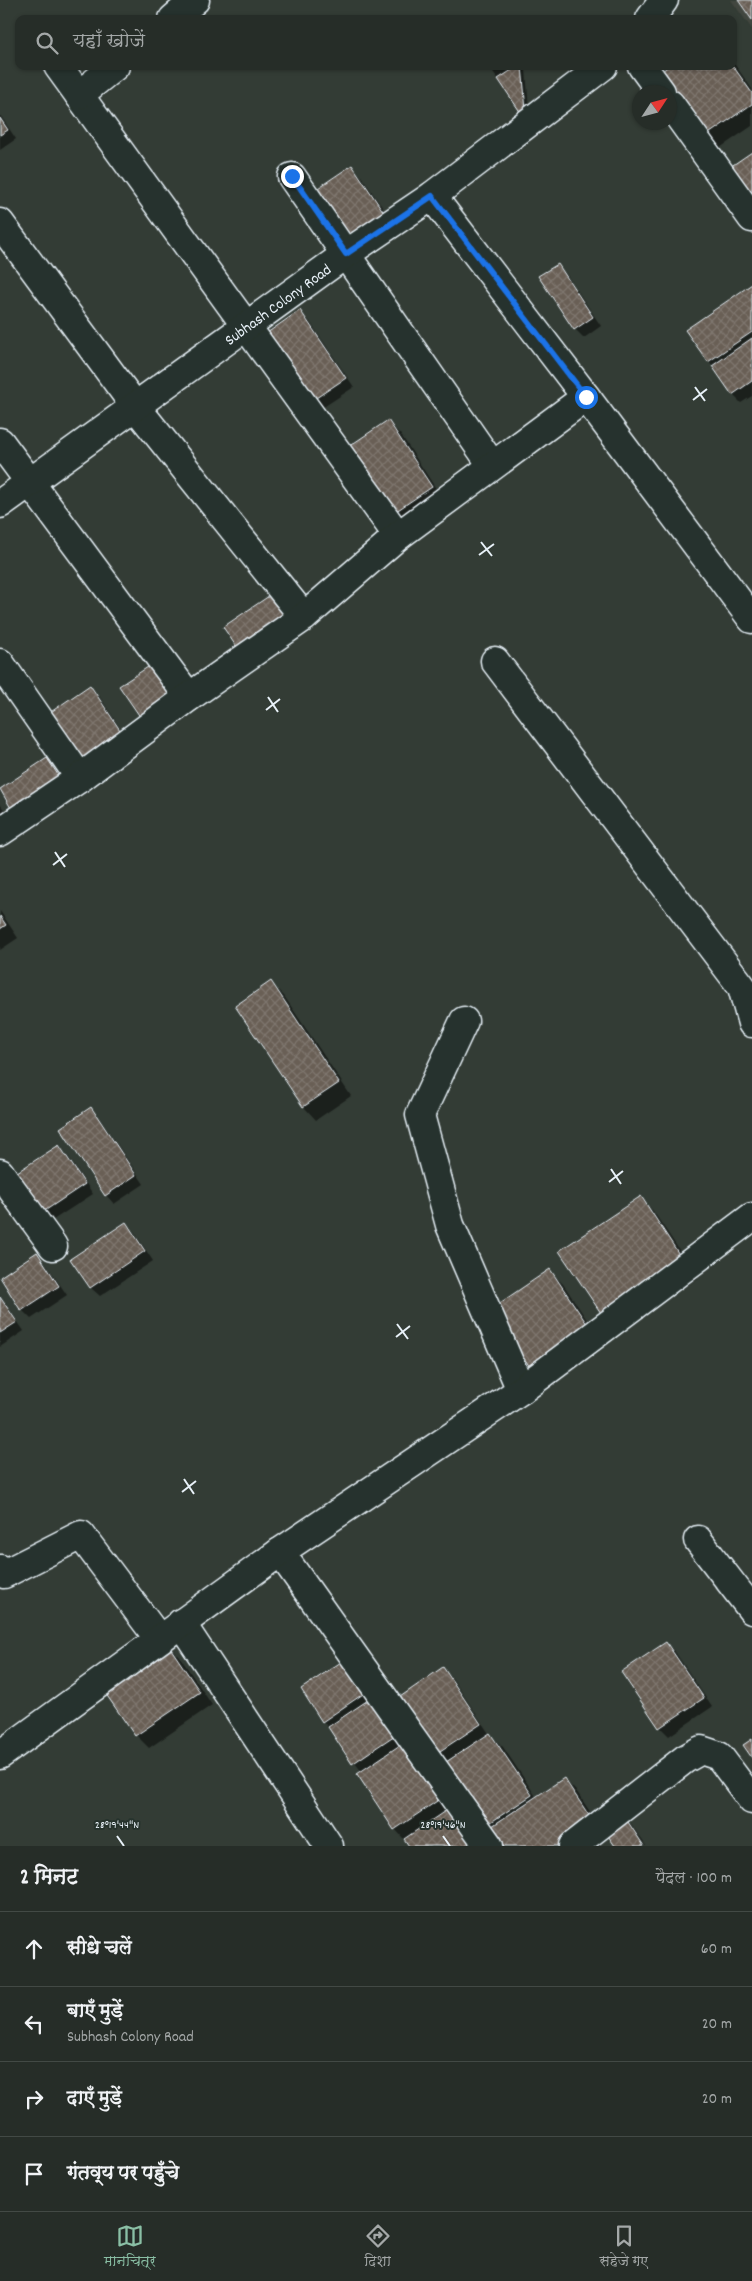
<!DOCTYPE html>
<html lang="hi">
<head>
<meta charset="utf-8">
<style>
	body { margin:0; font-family:Dekko,"Playpen Sans Deva",sans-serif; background:#323934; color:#f1f3f6 }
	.compass { position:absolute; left:632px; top:85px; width:45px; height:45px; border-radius:50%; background:#262d28; box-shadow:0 1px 4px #0004; rotate:54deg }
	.stop { position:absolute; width:15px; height:15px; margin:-11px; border:4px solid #1a73e8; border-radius:50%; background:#fff }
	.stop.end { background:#1a73e8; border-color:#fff; box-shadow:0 1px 5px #0008 }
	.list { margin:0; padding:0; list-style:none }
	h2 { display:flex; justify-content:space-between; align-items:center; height:65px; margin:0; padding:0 20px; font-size:21px }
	h2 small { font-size:16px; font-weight:400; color:#a4a8a8 }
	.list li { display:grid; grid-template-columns:32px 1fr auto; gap:15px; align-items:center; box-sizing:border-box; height:75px; padding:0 20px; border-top:1px solid #424945 }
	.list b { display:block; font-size:19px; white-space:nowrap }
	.list p { margin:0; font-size:16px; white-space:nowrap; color:#a4a8a8 }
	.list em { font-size:16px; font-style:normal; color:#a4a8a8 }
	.icon { flex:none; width:28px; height:28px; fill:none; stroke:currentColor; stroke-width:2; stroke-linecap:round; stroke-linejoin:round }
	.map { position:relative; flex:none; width:752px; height:1846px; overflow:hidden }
	.search { position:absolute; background:#262d28; box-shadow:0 1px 4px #0004; left:15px; right:15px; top:15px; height:55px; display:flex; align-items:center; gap:12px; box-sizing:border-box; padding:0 18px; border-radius:10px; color:#a4a8a8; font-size:19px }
	.sheet { height:365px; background:#262d28 }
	nav { display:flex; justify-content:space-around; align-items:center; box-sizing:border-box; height:70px; border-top:1px solid #424945; background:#262d28; font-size:14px; color:#a4a8a8 }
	nav a { display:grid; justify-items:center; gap:2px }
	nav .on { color:#8abfa5 }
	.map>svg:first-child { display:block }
	.built { fill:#43463f }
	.shadow { fill:#0007 }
	.building { fill:url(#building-cross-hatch); stroke:#e8f1f8 }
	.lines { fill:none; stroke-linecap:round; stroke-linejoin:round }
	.minor-casing { stroke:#e8f1f8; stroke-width:31 }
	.minor { stroke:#26332d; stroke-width:28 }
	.route { stroke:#1a73e8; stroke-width:6 }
	.ticks { fill:none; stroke:#e8f1f8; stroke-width:2 }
	.labels { text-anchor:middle; stroke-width:4; stroke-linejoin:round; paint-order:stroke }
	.street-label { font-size:16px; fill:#e8f1f8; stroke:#26332d }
	.ticks-label { font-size:12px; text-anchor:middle; fill:#e8f1f8; stroke:#26332d; stroke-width:4; stroke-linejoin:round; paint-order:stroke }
</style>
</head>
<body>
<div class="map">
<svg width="752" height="1846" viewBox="0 0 752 1846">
	<defs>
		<pattern id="building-cross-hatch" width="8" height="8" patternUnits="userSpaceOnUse" patternTransform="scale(1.25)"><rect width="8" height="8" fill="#695e55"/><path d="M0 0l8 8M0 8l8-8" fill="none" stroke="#7e766e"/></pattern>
	</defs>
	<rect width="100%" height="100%" fill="#333c35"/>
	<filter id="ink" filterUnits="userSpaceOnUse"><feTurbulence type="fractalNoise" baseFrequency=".02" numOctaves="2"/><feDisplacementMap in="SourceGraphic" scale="10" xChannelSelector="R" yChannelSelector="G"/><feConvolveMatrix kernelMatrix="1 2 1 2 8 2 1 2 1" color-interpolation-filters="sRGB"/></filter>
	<g filter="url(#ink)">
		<path class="built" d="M731,0H752V29Z"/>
		<path class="shadow" d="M485,15L488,19H479Z
			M733,62L752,89V126L714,152L671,66H733Z
			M489,66H523L526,69L530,124Z
			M0,115L16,139L0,150Z
			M352,167L361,176L397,229L359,255Z
			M557,265L566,274L601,326L584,338L575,329Z
			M752,286V396L741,403L732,394L687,330Z
			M300,312L309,321L354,387L322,408L314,399Z
			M388,422L401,435L444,501L400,530L343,452Z
			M90,687L99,696L133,748L90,777Z
			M0,804L14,824L0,833Z
			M0,911L18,938L0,950Z
			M271,983L284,996L351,1096L316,1120L304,1107L236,1006Z
			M90,1109L99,1118L144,1184L114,1204L106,1195Z
			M58,1146L67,1155L93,1194L50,1222L41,1214Z
			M640,1198L653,1211L698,1278L619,1331Z
			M126,1223L134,1232L153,1261L100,1296L91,1288L72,1259Z
			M36,1254L45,1263L67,1295L31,1319L22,1310L0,1278Z
			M550,1271L563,1284L603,1344L546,1382Z
			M0,1296L24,1331L0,1347Z
			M666,1643L675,1652L712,1707L669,1736L660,1727Z
			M167,1644L180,1657L212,1705L149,1748L136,1735Z
			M344,1662L479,1846H410L395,1829L359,1775L362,1772L323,1721Z
			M443,1669L452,1678L490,1735L503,1747L537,1798L564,1779L577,1792L606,1836L597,1842L602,1846H507L501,1837L499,1838L449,1762L438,1752Z
			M622,1815L631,1824L646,1846H617Z"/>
		<path class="building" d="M738,0H752V20Z
			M518,66H522L527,122L498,79Z
			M669,66H733L752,93V104L700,140L656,75Z
			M0,118L8,130L0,135Z
			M752,152V207L727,169Z
			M352,165L389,220L349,247L312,192Z
			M558,264L593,317L574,330L538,276Z
			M752,284V332L708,362L685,330Z
			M300,310L346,378L313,400L267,333Z
			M752,338V381L732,395L712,366Z
			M388,420L432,487L386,518L342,451Z
			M272,594L291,622L242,655L223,627Z
			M151,665L175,700L143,721L119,686Z
			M90,685L126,739L80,769L45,716Z
			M47,758L60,778L12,810L0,789Z
			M0,916L6,925L0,929Z
			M271,981L339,1083L303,1107L235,1006Z
			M91,1107L136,1175L105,1196L60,1128Z
			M59,1145L85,1184L40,1214L14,1174Z
			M641,1196L686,1265L605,1319L559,1251Z
			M126,1222L145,1251L90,1288L70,1259Z
			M37,1252L59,1286L21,1311L0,1277Z
			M550,1269L591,1330L532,1370L491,1309Z
			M0,1297L17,1322L0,1333Z
			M666,1642L704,1698L659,1728L621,1672Z
			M167,1643L200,1692L135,1736L101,1687Z
			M344,1660L366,1692L322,1722L301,1689Z
			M443,1667L481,1724L437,1753L400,1697Z
			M374,1696L398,1733L352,1764L328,1727Z
			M490,1733L532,1795L485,1826L443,1764Z
			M752,1739V1758L743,1745Z
			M406,1741L443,1797L394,1830L357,1774Z
			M564,1778L594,1823L559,1846H505L492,1826Z
			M451,1807L473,1841L465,1846H409L404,1839Z
			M622,1813L644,1846H615L602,1827Z"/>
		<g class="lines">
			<defs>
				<g id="minor">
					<path d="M173,19L195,0"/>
					<path d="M650,19L664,0"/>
					<path d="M58,66L398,536"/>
					<path d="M642,66L661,92"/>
					<path d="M79,95L115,66"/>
					<path d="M670,104L752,218"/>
					<path d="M292,177L492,465"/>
					<path d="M432,196L586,397L752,619"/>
					<path d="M0,223L135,406L304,617"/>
					<path d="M0,442L189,697"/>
					<path id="s1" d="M0,504L346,254L432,196L603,66"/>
					<path d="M495,661L742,987L752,1023"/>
					<path d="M0,663L80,778"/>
					<path d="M0,832L80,778L189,697L304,617L398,536L586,397"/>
					<path d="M464,1021L420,1115L450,1225L521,1390"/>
					<path d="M0,1173L53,1246"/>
					<path d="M698,1540L752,1610"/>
					<path d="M280,1552L489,1846"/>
					<path d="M0,1569L4,1574L81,1535L159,1639"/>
					<path d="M181,1623L329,1846"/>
					<path d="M0,1755L280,1552L521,1390L752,1217"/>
					<path d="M573,1846L685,1759L701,1750L719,1756L752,1800"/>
				</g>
			</defs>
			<use href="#minor" class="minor-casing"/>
			<use href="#minor" class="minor"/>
		</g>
	</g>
	<g class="lines" filter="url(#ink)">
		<path class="route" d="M292,176L346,254L432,196L586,397"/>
	</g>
	<path class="ticks" d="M695,387L705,401M693,400L707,389M481,542L492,556M479,555L494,544M268,697L278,712M266,710L280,699M55,852L65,867M53,865L67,854M611,1169L621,1184M609,1182L623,1171M397,1324L408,1339M396,1337L410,1326M184,1479L194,1494M182,1492L196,1481M117,1836L124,1846M443,1836L450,1846"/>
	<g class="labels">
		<g class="street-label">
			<text dy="6" stroke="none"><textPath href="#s1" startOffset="342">Subhash Colony Road</textPath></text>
		</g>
	</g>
	<g class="ticks-label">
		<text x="117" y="1828">28°19'44"N</text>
		<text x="443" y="1828">28°19'46"N</text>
	</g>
</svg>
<svg class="compass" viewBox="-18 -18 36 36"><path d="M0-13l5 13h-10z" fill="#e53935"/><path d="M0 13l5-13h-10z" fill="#a4a8a8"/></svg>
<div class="stop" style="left:586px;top:397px"></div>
<div class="stop end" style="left:292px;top:176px"></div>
<div class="search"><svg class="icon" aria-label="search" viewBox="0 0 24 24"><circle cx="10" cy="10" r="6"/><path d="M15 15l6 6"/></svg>यहाँ खोजें</div>
</div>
<section class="sheet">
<h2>2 मिनट<small>पैदल · 100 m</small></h2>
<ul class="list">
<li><svg class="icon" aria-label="ahead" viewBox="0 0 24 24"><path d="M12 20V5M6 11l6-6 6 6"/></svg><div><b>सीधे चलें</b></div><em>60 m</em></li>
<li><svg class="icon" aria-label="left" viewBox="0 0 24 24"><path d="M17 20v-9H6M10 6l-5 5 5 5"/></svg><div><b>बाएँ मुड़ें</b><p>Subhash Colony Road</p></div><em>20 m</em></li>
<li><svg class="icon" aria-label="right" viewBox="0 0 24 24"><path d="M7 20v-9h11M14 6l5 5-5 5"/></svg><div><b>दाएँ मुड़ें</b></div><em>20 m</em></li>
<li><svg class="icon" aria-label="arrive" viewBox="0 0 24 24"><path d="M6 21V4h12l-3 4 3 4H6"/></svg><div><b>गंतव्य पर पहुँचे</b></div></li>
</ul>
</section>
<nav>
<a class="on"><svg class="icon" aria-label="map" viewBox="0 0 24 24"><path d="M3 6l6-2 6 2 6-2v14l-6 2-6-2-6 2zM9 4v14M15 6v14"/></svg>मानचित्र</a>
<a><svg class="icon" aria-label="directions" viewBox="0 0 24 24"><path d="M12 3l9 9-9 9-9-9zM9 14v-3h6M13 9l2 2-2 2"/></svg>दिशा</a>
<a><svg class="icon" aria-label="saved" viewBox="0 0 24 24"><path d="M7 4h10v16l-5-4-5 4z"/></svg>सहेजे गए</a>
</nav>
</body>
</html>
